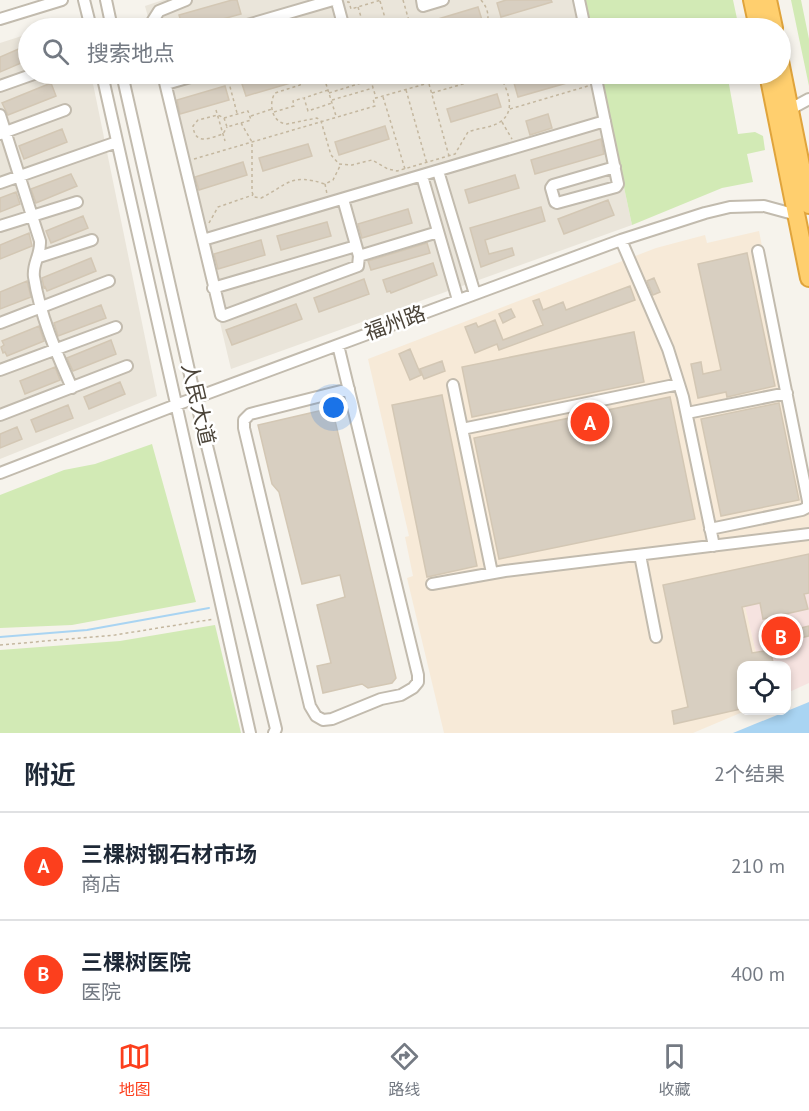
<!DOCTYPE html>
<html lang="zh">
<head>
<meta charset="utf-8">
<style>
	body { margin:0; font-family:"PT Sans","Noto Sans SC",sans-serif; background:#f6f6f7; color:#1f2937 }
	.controls { position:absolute; right:18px; bottom:18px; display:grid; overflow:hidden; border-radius:12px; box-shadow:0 3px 9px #0003 }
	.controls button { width:54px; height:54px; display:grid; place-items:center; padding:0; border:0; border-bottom:2px solid #e0e1e3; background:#fff; color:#1f2937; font:30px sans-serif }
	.you { position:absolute; left:334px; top:408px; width:21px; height:21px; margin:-15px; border:4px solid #fff; border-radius:50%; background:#1a73e8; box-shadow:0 0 0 9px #1a73e833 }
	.badge { display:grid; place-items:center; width:39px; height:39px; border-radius:50%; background:#fc3f1d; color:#fff; font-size:20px; font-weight:700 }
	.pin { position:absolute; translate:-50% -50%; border:3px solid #fff; box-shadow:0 2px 6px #0006 }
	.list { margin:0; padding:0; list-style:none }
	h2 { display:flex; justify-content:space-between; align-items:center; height:78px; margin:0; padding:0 24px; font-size:26px }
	h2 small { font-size:20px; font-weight:400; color:#747a83 }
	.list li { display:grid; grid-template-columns:39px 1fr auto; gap:18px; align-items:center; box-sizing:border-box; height:108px; padding:0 24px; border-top:2px solid #e0e1e3 }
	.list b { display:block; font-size:22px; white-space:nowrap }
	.list p { margin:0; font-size:20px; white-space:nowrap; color:#747a83 }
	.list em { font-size:20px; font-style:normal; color:#747a83 }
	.icon { flex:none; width:33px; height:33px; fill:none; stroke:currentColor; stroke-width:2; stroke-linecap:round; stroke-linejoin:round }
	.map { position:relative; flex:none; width:809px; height:733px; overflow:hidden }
	.search { position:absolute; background:#fff; box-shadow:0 3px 9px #0003; left:18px; right:18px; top:18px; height:66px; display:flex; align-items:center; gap:15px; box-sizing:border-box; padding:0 21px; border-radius:33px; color:#747a83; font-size:22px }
	.sheet { height:294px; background:#fff }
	nav { display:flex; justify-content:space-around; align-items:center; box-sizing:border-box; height:84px; border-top:2px solid #e0e1e3; background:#fff; font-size:16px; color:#747a83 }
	nav a { display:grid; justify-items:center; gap:3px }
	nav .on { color:#fc3f1d }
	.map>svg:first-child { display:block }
	.residential { fill:#eae5da }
	.commercial { fill:#f7ead8 }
	.medical { fill:#f6e3e0 }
	.green { fill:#d2eab5 }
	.water { fill:#a9d4f2 }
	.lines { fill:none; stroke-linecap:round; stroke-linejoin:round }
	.stream { stroke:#a9d4f2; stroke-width:2 }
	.building { fill:#d8cfc1; stroke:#d3c7b4; stroke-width:1.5 }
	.minor-casing { stroke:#c2bbae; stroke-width:14 }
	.highway-casing { stroke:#e0a43c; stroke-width:20 }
	.path { stroke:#c4b79f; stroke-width:1.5; stroke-dasharray:3 3; stroke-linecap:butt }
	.minor { stroke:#fff; stroke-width:10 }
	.highway { stroke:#ffcf6e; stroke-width:16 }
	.labels { text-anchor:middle; stroke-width:5; stroke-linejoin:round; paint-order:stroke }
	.street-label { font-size:21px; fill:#4b4439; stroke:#fff }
</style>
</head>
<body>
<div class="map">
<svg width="809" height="733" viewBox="0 0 809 733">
	<rect width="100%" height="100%" fill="#f6f3ec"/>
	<path class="residential" d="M163,0H585L591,28H151L145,6Z
		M28,34V74H91L157,396L0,459V43Z
		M161,74H600L632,225L231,369Z"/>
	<path class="commercial" d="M759,231L809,484V554L737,570L759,665L742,666V710L745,711L693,733H444L407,578L413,576L405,537L409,536L368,359L656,248L705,235L707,243Z"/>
	<path class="medical" d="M809,592V683L787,693L786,666L759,665L745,606Z"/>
	<path class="green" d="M585,0H733L739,28H591Z
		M791,0H801L809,39V86Z
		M600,74H748L728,79L738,134L755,132L763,136L765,150L747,154L753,182L722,188L632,225Z
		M152,444L196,602L72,625L0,628V495L64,470L95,464Z
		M215,625L241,733H0V650L120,641Z"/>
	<path class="water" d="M809,702V733H733Z"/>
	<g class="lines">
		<path class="stream" d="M0,637L87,630L209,608"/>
	</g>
	<path class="building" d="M232,0H237L241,14L190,28H183L179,15Z
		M506,0H551L552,2L501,17L497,3Z
		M478,7L482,20L452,28H430L428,22Z
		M28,45V60L0,72V57Z
		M268,74H291L294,82L246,96L241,81Z
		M548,74H588V77L518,97L514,83Z
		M51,83L56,96L8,115L2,103Z
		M225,86L229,100L180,114L177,100Z
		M497,94L501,107L451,122L447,109Z
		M548,114L552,128L530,135L526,121Z
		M385,126L389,139L339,155L335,142Z
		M62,129L67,142L24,159L19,146Z
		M601,139L604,154L535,174L531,160Z
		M308,144L312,156L263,171L259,158Z
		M243,162L247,175L199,190L195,177Z
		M71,174L77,186L36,203L31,189Z
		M515,175L519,188L469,203L465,190Z
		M16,192L20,204L0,212V198Z
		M608,200L614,215L564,234L558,219Z
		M541,207L545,221L485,240L489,254L512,248L514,255L481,267L470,228Z
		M408,209L412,223L362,238L358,224Z
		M83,216L88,228L51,243L46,231Z
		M327,222L331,236L281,250L277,236Z
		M29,233L32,246L0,259V245Z
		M261,240L265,255L218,269L214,254Z
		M427,243L430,253L371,270L368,261Z
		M747,253L775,386L727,397L726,392L698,398L691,364L701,362L703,374L721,370L698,264Z
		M91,258L96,271L47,291L45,287L44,288L42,278Z
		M433,263L437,275L391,293L390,291L387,292L383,280Z
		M654,278L660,292L653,295L647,281Z
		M364,279L369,294L319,312L314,298Z
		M27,281L31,297L0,309V292Z
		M630,286L635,300L499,350L497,344L475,353L465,327L476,323L478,327L495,320L503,340L543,325L533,301L539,299L543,310L563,302L566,310Z
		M296,304L302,319L232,345L226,330Z
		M101,305L106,318L58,336L54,323Z
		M511,309L515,317L503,323L499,314Z
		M39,326L44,341L7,356L5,352L3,353L1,347L4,345L2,341Z
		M634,332L644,382L472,417L462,367Z
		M111,340L116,354L73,371L67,358Z
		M410,349L421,375L410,380L399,354Z
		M442,361L445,371L424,379L420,369Z
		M55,367L60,380L25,394L20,381Z
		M120,382L125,394L89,409L84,397Z
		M442,395L477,566L427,577L392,405Z
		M670,397L695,519L499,559L474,438Z
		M779,403L799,500L721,516L701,419Z
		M68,405L73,418L36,432L31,420Z
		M332,408L396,678L392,683L368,688L362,684L323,693L317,666L331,663L317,605L345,597L340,575L302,584L279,492L272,484L258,425Z
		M17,427L22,439L0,448V434Z
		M809,554V593L804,594L808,609L763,619L760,603L742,607L752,653L770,650L774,666H741V709L674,724L672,711L688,707L663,585Z
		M809,626V636L764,646L762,637Z"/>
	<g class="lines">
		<defs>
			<path id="minor" d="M84,0L91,28
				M106,0L112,28
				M422,0L423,6L443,0
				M579,0L585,28
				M0,19L62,0
				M153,28L152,22L159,11L186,0
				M237,28L333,0L337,2L344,28
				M353,28L359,27V28
				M102,74L250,733
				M122,74L193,388L276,729L274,733
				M163,74L221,315L223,316L358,266L359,256L343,199
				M595,74L618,184L616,187L557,203L555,202L551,188L553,185L615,167
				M166,84L201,74
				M0,86L34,74
				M785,112L809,99
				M0,115L40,241C41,255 32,264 34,277C40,315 56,352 72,388
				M0,134L65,110
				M438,171L475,294
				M422,176L458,300
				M0,183L117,142
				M0,226L77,202
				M203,240L605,121
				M621,240L668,349L683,397L714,546
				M359,256L438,232
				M39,257L92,240
				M213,288L356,246
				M0,323L109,281
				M338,345L418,675V682L413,688L401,695L381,699L332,719L323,720L316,716L310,706L244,428V420L250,414L349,389
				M0,370L116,327
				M453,385L492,573
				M687,413L787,393
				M0,415L127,366
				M462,429L679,384
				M0,473L176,405L621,240L705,213L730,207L764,206L797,215
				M710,529L802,510L808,507V501L758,251
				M640,555L656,637
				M432,584L505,571L809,534"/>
			<path id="highway" d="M752,0L758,28
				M768,0L774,28
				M780,61L809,205
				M768,74L809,278"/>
		</defs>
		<use href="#minor" class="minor-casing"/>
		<use href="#highway" class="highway-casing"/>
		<path class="path" d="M403,0L411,28
			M481,0C488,8 491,19 484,28
			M380,1L388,28
			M347,2H349L351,9L381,0
			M358,7L361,17
			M488,25L499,28
			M506,28C519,25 526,20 538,28
			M549,28L548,26L573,19
			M218,74L229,83L237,113
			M307,74L300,85L275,93C268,104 272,123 287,124L317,118L321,121L331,155L339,164L352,165L372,160L388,169L397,171L455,154L468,132C478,128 491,128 500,122C518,110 506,87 499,74
			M308,74L323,79
			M325,74H323L336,116
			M369,74L376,98L439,80L437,74
			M429,84L449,156
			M328,90L304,98L308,111L332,103
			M406,90L427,164
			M329,93L371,80
			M432,93L480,79L487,74
			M383,97L405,169
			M332,100L373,88
			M510,109L588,86
			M216,110L225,141
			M274,112L294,106L293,101L303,98
			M251,116L272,109
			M224,118L227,127L251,120L248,111L224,118L218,115L198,120L193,126C195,146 210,138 223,134L227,127
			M502,122L512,139
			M241,123L252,142V192L254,197L261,198C289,184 290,173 325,184L333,180L340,166
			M194,159L375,106L373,99L376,98
			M325,184L327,194
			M209,223L218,207L253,195
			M0,645L115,635L214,619"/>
		<use href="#minor" class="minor"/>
		<use href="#highway" class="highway"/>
	</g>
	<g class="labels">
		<g class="street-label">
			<text transform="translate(395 323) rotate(-20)" y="7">福州路</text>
			<text transform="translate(198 404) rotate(77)" y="7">人民大道</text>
		</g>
	</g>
</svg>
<div class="controls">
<button><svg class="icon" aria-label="locate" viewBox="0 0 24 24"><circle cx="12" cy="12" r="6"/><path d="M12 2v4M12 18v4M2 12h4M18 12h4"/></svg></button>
</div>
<div class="you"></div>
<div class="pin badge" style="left:590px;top:422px">A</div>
<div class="pin badge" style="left:781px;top:636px">B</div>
<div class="search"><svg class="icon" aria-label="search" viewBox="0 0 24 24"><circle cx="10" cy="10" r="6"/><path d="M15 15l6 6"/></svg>搜索地点</div>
</div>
<section class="sheet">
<h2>附近<small>2个结果</small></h2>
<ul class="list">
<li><span class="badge">A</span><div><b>三棵树钢石材市场</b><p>商店</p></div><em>210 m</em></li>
<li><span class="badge">B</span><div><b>三棵树医院</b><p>医院</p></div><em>400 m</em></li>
</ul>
</section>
<nav>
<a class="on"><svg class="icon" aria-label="map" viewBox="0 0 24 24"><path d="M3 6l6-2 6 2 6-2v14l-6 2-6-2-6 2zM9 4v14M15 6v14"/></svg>地图</a>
<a><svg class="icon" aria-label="directions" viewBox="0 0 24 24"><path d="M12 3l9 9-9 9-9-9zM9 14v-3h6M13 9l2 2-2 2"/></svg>路线</a>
<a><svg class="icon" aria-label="saved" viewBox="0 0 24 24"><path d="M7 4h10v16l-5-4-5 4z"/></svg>收藏</a>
</nav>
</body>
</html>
